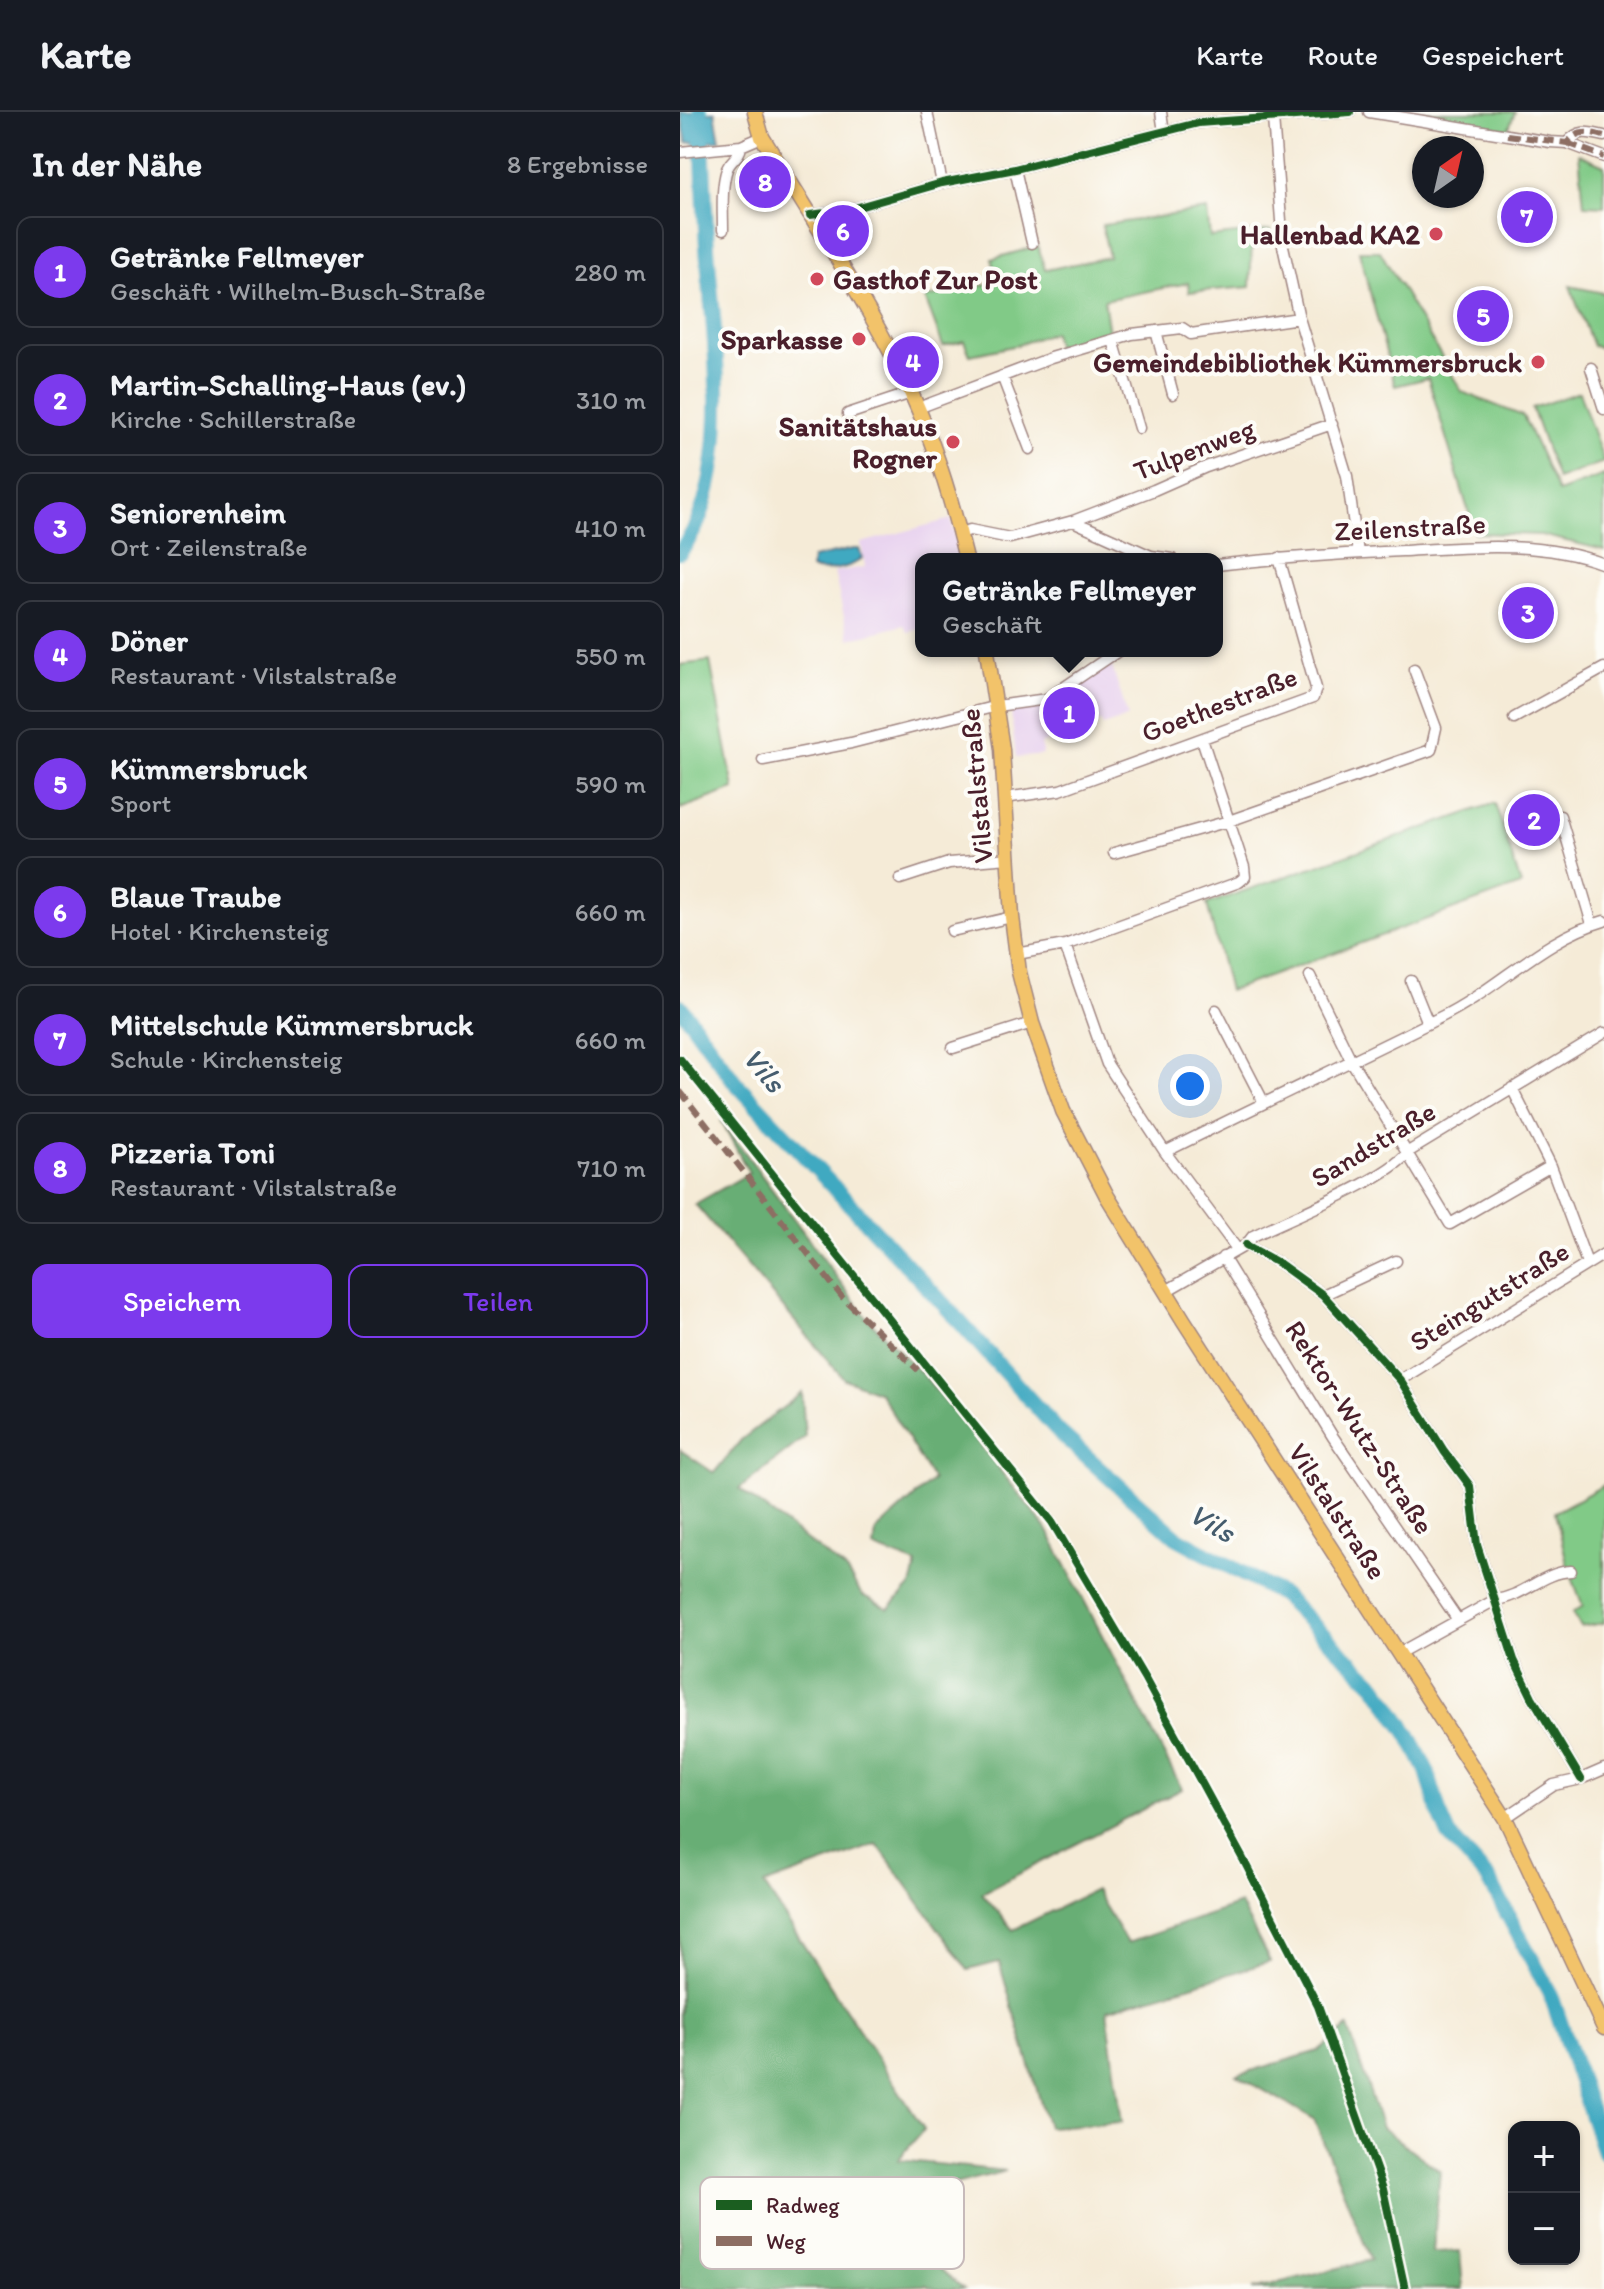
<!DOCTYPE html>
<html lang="de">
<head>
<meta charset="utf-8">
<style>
	body { margin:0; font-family:Itim,sans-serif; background:#20242c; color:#f1f3f6 }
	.controls { position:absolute; right:24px; bottom:24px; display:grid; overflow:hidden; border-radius:16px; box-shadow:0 2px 6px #0004 }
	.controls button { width:72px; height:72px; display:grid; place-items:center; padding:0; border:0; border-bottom:2px solid #363941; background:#171b24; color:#f1f3f6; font:40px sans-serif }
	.compass { position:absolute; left:732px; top:24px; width:72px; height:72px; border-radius:50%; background:#171b24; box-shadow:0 2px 6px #0004; rotate:34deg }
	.you { position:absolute; left:510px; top:974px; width:28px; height:28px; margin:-20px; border:6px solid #fff; border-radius:50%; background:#1a73e8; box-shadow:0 0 0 12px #1a73e833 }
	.badge { display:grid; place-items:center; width:52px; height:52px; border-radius:50%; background:#7c3aed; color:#fff; font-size:26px; font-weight:700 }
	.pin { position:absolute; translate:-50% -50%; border:4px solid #fff; box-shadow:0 2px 8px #0006 }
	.popup { position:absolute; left:235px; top:441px; width:308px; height:104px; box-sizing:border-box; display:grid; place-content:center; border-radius:16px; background:#171b24; filter:drop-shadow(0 2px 6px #0005); font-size:26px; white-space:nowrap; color:#9ea1a6 }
	.popup b { font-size:30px; color:#f1f3f6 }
	.popup::after { content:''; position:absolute; left:50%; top:100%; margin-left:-16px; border:16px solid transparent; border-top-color:#171b24 }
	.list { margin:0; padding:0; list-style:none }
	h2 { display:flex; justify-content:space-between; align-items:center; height:104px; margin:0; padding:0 32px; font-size:34px }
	h2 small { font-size:26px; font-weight:400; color:#9ea1a6 }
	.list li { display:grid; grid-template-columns:52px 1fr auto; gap:24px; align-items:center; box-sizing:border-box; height:112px; margin:0 16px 16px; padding:0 16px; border:2px solid #363941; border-radius:16px }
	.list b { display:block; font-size:30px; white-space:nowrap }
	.list p { margin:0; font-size:26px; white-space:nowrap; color:#9ea1a6 }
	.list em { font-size:26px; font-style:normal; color:#9ea1a6 }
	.actions { display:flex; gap:16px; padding:24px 32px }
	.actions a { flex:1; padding:18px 0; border:2px solid #7c3aed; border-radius:16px; text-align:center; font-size:28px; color:#7c3aed }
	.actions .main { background:#7c3aed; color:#fff }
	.map { position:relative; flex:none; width:924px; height:2177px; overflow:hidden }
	header { display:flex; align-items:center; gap:48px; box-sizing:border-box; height:112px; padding:0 40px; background:#171b24; border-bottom:2px solid #363941 }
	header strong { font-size:38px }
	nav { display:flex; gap:44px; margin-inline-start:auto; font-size:28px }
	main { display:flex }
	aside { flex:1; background:#171b24 }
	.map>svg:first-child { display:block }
	.built { fill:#e8d2ef }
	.green { fill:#81ca87; stroke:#667459; stroke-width:2 }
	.forest { fill:#68ae74; stroke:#596650; stroke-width:2 }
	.water { fill:#41a9c1; stroke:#466476; stroke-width:2 }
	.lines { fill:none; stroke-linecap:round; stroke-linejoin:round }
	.river { stroke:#41a9c1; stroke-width:16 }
	.minor-casing { stroke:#a08581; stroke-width:13 }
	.major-casing { stroke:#a08581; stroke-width:17 }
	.minor { stroke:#fff; stroke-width:10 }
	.major { stroke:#f2c36a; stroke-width:14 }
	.quiet { stroke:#8d6e63; stroke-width:6; stroke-dasharray:12 6; stroke-linecap:butt }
	.cycleway-casing { stroke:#fdfcf7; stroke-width:13 }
	.cycleway { stroke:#1b5e20; stroke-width:8 }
	.poi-dot { fill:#d1495b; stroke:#fdfcf7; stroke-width:3 }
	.labels { text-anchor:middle; stroke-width:8; stroke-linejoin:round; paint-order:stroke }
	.poi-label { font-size:28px; font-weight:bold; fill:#4a1f2b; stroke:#fdfcf7; text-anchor:end }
	.street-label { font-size:28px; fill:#4a1f2b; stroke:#fdfcf7 }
	.water-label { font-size:30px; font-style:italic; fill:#465d6e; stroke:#fdfcf7 }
	.key { fill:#fdfcf7; stroke:#c7baba; stroke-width:2 }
	.key-label { font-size:22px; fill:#4a1f2b }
</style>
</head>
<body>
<header>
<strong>Karte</strong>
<nav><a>Karte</a><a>Route</a><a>Gespeichert</a></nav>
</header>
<main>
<aside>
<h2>In der Nähe<small>8 Ergebnisse</small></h2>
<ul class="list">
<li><span class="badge">1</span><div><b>Getränke Fellmeyer</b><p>Geschäft · Wilhelm-Busch-Straße</p></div><em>280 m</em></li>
<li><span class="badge">2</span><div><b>Martin-Schalling-Haus (ev.)</b><p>Kirche · Schillerstraße</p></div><em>310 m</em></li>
<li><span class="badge">3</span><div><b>Seniorenheim</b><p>Ort · Zeilenstraße</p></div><em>410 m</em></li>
<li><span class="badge">4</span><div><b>Döner</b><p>Restaurant · Vilstalstraße</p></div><em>550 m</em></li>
<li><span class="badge">5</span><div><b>Kümmersbruck</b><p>Sport</p></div><em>590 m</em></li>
<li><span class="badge">6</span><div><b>Blaue Traube</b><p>Hotel · Kirchensteig</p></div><em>660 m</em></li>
<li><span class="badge">7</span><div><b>Mittelschule Kümmersbruck</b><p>Schule · Kirchensteig</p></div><em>660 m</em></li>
<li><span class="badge">8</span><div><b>Pizzeria Toni</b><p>Restaurant · Vilstalstraße</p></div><em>710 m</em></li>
</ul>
<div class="actions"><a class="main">Speichern</a><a>Teilen</a></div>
</aside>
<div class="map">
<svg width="924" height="2177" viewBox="0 0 924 2177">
	<rect width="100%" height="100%" fill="#fdfcf7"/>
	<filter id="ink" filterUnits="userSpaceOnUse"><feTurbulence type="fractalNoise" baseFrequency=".0125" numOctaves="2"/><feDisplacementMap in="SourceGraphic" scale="16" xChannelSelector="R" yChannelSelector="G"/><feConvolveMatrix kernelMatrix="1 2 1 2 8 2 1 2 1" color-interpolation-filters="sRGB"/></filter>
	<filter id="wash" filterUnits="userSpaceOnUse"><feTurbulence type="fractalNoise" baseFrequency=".006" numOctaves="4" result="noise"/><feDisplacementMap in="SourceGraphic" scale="32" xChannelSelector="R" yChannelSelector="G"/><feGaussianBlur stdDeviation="1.8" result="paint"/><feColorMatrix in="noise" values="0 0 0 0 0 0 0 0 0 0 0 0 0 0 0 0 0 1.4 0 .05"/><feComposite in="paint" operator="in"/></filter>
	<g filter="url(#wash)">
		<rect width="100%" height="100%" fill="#f5ebd7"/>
		<path class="built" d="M271,407L281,447H241V517L227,520L224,513L169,527L154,460L185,455L181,431Z
			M431,551L448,605L423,614L421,609L375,625L361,632L363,643L336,646L331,599L361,593L378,587Z"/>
		<path class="green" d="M737,0H835L828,18Z
			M899,42L924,53V94L904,93Z
			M527,98L530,125L591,118L593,128L572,130L570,175L509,180L508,171L424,188L429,221L377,237L373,220L338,233L290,243L284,229L263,234L245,186L318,170L312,147L358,134L365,158L429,145L422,113Z
			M679,139H700L782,280L843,304L878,380L924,363V438L861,423L795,421L748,266L715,274Z
			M890,174L924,181V236L913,234Z
			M899,280L924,350L877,367L852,296Z
			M30,549L54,677L0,697V553Z
			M815,691L841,773L549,879L527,792Z
			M924,1373V1511L901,1515L892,1501L903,1494L888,1455L875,1400Z"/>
		<path class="forest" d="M41,1008L186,1205L247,1267L367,1417L502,1677L302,1781L333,1818L415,1778L447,1831L560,1792L590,1850L427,1898L442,2010L368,2015L319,1850L288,1858L197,1732L84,1773L244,2017L218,2048L326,2059L196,2092L218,2122L284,2177H255L246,2173L166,2177H0V1338L34,1361L61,1328L122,1281L125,1325L59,1377L165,1457L182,1483L208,1497L231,1474L237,1452L194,1436L196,1419L253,1368L200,1281L164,1267L15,1092L69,1061Z
			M668,1915L702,2016L760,2059L753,2140L780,2139L783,2177H573L691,2148L634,2007L557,1963L638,1939Z"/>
		<path class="water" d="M0,0H35L40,28L7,31Z
			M173,437H179L182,446C173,456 142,462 131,456L132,446Z"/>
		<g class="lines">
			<path class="river" d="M0,440C57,368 33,221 27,135C24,90 24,45 20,0
				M0,894L55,970L269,1198L379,1320L496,1425L602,1483L696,1574L729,1623L747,1659L759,1700L769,1723L809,1768L871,1883L924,2040"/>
		</g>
	</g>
	<g filter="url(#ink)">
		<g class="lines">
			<defs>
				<path id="minor" d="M247,0L262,71
					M481,0L484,20
					M689,0L870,30L887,31C899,17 908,20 924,24
					M593,6L603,134L619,206L667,364L678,441
					M887,31L924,45
					M0,40L61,34L82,25
					M335,57L352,131
					M130,103L168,98L262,71L335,57L518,11L670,0
					M43,118C43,99 41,75 47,57C51,47 60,45 61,34
					M476,219L493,282
					M433,228L459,316
					M911,256L924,297
					M322,264L350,337
					M238,296L371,246L452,222L502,216L511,222L619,206
					M168,302L231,281
					M393,409L471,444L492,447
					M280,421L290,418L330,426L393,409L474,378L526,355L652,312
					M537,453C599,446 660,442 722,439C790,435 859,428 924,452
					M834,606L924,556
					M83,648L171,631L317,594L367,587L438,539
					M325,686L380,678L633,586L636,576L599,446
					M880,704L912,812
					M434,741L549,709L751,638L756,616L734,557
					M220,767L269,751L329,746
					M272,819L332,805
					M385,833L427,952L485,1040L557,1137
					M337,842L385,833L559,770L565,765L564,755L522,627
					M630,864L672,950L770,1112L871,1054
					M731,869L748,911
					M536,898L584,991
					M273,936L352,911
					M832,976L871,1054L907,1151
					M485,1040C576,994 669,951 761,905C818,877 862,827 924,809
					M566,1133L600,1152L643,1183L720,1268L764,1339L790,1374L797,1433L834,1548L852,1585L901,1667
					M543,1145L653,1325L778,1508
					M486,1179L566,1133L573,1124C609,1106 707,1068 728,1040L924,921
					M643,1183L716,1149
					M720,1268L924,1142
					M719,1541L815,1488C843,1485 863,1460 891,1459
					M825,1706L874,1673L901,1667L924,1657"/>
				<path id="major" d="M75,0L82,25C131,105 184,184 225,268C253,325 271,385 286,447
					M307,539L322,637L332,805L339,860L352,911L383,999L427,1084L504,1209L825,1706L924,1916"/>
			</defs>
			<use href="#minor" class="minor-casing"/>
			<use href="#major" class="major-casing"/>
			<use href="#minor" class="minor"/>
			<use href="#major" class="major"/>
			<path class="quiet" d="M827,23L887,31C899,17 908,20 924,24
				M887,31L924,45
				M0,979L162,1185L238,1258"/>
			<defs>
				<path id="cycleway" d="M130,103L168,98L262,71L335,57L518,11L670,0
					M0,947L372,1410L465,1567L563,1747L638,1894L703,2077L725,2177
					M566,1133L600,1152L643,1183L720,1268L764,1339L790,1374L797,1433L834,1548L852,1585L901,1667"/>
			</defs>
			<use href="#cycleway" class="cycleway-casing"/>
			<use href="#cycleway" class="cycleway"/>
		</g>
	</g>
	<g class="poi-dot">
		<circle cx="756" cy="122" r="8"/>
		<circle cx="137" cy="167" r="8"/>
		<circle cx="179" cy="227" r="8"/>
		<circle cx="858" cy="250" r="8"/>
		<circle cx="273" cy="330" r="8"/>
	</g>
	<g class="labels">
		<g class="poi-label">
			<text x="740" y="132">Hallenbad KA2</text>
			<text x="153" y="177" text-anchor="start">Gasthof Zur Post</text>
			<text x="163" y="237">Sparkasse</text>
			<text x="842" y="260">Gemeindebibliothek Kümmersbruck</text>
			<text x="257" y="324">Sanitätshaus<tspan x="257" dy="32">Rogner</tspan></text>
		</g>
		<g class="street-label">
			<text transform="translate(514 337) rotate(-21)" y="10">Tulpenweg</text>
			<text transform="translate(730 415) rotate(-3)" y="10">Zeilenstraße</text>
			<text transform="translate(539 592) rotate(-21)" y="10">Goethestraße</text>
			<text transform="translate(296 674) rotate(-95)" y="10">Vilstalstraße</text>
			<text transform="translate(693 1032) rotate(-31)" y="10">Sandstraße</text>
			<text transform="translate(809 1184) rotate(-32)" y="10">Steingutstraße</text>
			<text transform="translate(680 1315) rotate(57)" y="10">Rektor-Wutz-Straße</text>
			<text transform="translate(658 1399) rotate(57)" y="10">Vilstalstraße</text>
		</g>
		<g class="water-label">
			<text transform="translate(84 958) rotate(50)" y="10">Vils</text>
			<text transform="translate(532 1411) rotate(31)" y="10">Vils</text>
		</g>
	</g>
	<rect x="20" y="2065" width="264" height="92" rx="12" class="key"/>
	<rect x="36" y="2088" width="36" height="10" fill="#1b5e20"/>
	<rect x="36" y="2124" width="36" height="10" fill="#8d6e63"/>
	<g class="key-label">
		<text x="86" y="2101">Radweg</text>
		<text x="86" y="2137">Weg</text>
	</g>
</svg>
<div class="controls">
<button>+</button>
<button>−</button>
</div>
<svg class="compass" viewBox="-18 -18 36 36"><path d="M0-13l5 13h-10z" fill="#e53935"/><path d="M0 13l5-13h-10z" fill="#9ea1a6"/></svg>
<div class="you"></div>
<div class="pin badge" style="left:389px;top:601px">1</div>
<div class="popup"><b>Getränke Fellmeyer</b>Geschäft</div>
<div class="pin badge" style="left:854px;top:708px">2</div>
<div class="pin badge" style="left:848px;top:501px">3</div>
<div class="pin badge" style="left:233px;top:250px">4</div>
<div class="pin badge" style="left:803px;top:204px">5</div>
<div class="pin badge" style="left:163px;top:119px">6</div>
<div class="pin badge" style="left:847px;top:105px">7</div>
<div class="pin badge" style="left:85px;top:70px">8</div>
</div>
</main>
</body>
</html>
